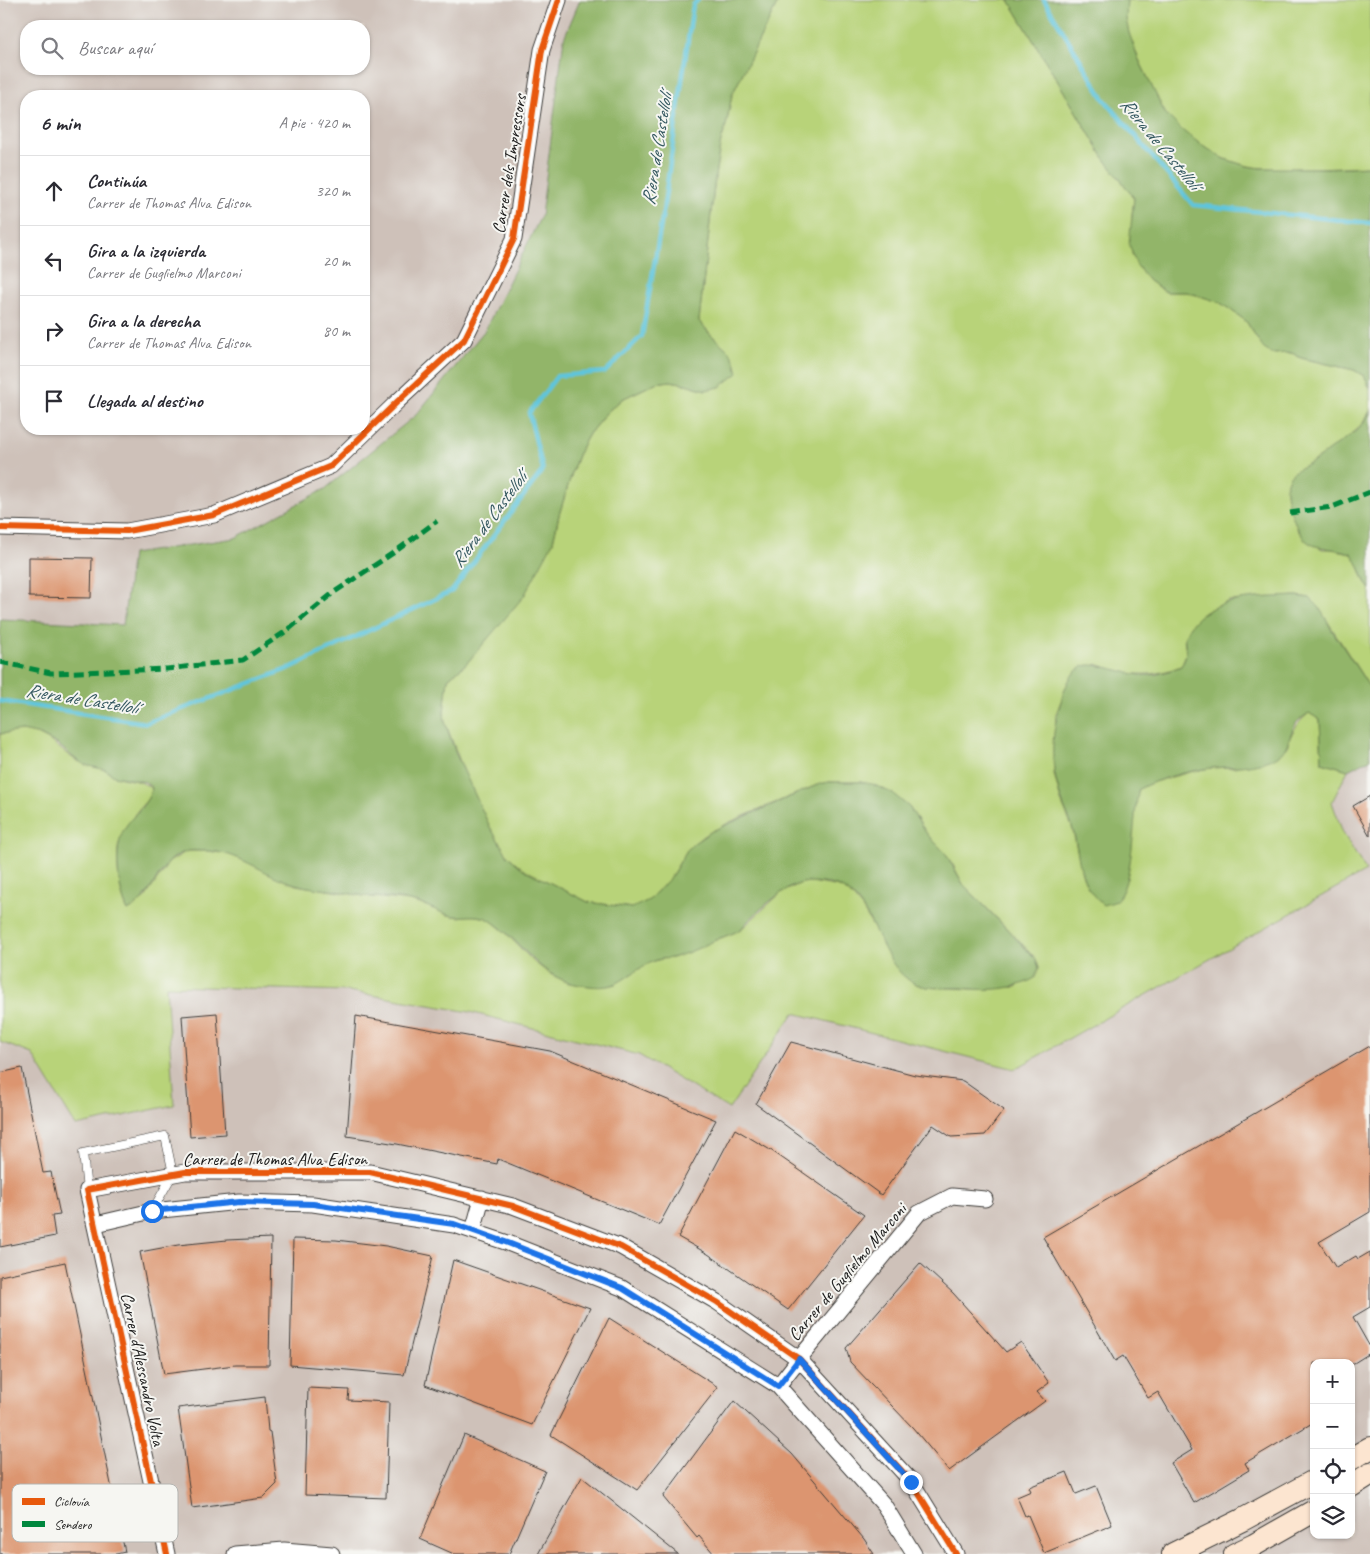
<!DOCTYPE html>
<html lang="es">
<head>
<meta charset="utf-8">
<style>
	body { margin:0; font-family:Caveat,sans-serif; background:#f2f2f3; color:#2b2b33 }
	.controls { position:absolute; right:15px; bottom:15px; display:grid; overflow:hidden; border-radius:10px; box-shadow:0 1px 4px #0004 }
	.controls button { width:45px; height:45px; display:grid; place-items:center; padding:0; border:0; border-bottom:1px solid #e1e1e2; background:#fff; color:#2b2b33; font:25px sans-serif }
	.stop { position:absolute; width:15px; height:15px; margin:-11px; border:4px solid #1a73e8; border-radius:50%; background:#fff }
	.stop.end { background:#1a73e8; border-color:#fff; box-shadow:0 1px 5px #0008 }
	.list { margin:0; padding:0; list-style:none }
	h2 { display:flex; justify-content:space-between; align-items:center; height:65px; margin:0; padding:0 20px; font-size:21px }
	h2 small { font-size:16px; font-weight:400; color:#7c7c81 }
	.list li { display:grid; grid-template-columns:32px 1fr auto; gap:15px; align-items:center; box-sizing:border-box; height:70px; padding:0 20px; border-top:1px solid #e1e1e2 }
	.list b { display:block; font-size:19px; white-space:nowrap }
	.list p { margin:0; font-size:16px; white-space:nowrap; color:#7c7c81 }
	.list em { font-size:16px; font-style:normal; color:#7c7c81 }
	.icon { flex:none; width:28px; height:28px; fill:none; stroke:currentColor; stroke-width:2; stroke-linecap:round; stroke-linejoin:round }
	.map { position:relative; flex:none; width:1370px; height:1554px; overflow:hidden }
	.search { position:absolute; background:#fff; box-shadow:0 1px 4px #0004; left:20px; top:20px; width:350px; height:55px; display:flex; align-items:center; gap:12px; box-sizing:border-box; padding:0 18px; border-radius:20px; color:#7c7c81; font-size:19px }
	.panel { position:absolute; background:#fff; box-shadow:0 1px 4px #0004; left:20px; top:90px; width:350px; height:345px; border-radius:20px }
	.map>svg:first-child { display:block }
	.industrial { fill:#cec1b9; fill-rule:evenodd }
	.green { fill:#b8d379; stroke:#6a784a }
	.forest { fill:#92b569; stroke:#576842 }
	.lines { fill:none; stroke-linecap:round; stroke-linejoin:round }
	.stream { stroke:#5ec5db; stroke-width:4.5 }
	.building { fill:#dc956f }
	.lane-casing { stroke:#3d3b38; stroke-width:9 }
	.street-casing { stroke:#3d3b38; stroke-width:17 }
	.secondary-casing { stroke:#3d3b38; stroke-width:24 }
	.lane { stroke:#fff; stroke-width:8 }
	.street { stroke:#fff; stroke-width:15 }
	.secondary { stroke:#fce5d0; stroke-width:22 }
	.quiet { stroke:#00873e; stroke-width:5; stroke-dasharray:10 5; stroke-linecap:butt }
	.cycleway-casing { stroke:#f6f6f2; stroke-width:9 }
	.cycleway { stroke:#e8590c; stroke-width:6 }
	.route { stroke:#1a73e8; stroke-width:6 }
	.labels { text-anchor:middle; stroke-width:4; stroke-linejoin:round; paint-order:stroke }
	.street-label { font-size:18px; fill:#1c1c1c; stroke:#f6f6f2 }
	.water-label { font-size:19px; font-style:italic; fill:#33575f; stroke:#f6f6f2 }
	.key { fill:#f6f6f2; stroke:#b5b5b2; stroke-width:1 }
	.key-label { font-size:14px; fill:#1c1c1c }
</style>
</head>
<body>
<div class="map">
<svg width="1370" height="1554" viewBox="0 0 1370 1554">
	<rect width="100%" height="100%" fill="#f6f6f2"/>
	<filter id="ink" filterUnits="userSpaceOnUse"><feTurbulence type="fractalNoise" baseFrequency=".02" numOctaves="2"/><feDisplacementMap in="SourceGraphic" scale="10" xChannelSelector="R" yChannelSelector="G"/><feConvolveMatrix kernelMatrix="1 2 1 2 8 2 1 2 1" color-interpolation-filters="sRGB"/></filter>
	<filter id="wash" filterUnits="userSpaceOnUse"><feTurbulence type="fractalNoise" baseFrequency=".0096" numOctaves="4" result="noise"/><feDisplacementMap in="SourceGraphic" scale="20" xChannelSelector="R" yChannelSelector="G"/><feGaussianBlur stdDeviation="1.12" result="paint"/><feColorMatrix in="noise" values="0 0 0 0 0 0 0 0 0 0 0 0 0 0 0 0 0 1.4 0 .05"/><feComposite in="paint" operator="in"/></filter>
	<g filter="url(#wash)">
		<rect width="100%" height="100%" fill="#f5e9da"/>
		<path class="industrial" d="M0,0H580L564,38L541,216L485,330L416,415L325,489L235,538L132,554L124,625L0,619ZM26,26H364V69H26ZM26,96H364V429H26Z
			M1370,759V1554H0V1042L32,1054L76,1126L174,1105L166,986L348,991L470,1012L639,1055L728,1109L794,1013L1015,1069L1365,871L1343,833L1332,802L1348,770ZM1314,1363H1351V1535H1314Z"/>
		<path class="green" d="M779,0H1009L1102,155L1134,198L1132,214V254L1142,273L1149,281L1166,292H1187L1219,302L1228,308L1246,321L1257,339L1271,354L1292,353L1301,358L1354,370L1364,376L1370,388V411L1363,423L1347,438L1311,463L1302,467L1286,491L1288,501L1298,531L1322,549H1332L1351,553L1357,561L1364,580L1370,590V688L1326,619L1310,598L1297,596L1229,601L1201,615L1184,638L1186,654L1181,666C1149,679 1128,675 1096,664L1061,701L1056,714L1054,774L1061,801L1072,827L1078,854L1127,879L1135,802L1139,789L1150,783L1190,772L1209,768L1235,767L1287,747C1291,732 1297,723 1309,713L1320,720L1322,762L1348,770L1332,802L1343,833L1366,871L1015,1069L794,1013L729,1109L639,1055L470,1012L348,991L166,986L174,1105L76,1126L32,1054L0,1042V734C11,732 20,730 31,732C55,739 64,756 84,764C91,767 100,767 106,770C110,772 112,775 116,776C129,781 141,779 152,789C148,802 142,804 135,814C130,822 118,841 118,849C116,866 120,896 128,911L145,898L169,862L187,851H208L228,854L239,858L296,885L364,896L410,901L430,907L448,915L459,917L471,915L488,918L505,932L534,962L550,974L569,983L602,986L613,985L631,973L652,962L661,959L672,958L692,950L740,930L781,893L801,883L811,882L840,887L849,893L862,908L894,963L918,985L928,987L971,989L1016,987L1039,968L1036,959L1029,951L963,884L952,863L927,834L909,807L861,782H828L817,785L732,821L703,836L687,850L671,877L649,900L641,905L632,908L588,902L523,869L508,856L502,847L490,827L464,772L445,722L444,712L448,679L467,663L515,606L553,542L559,515L574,466L580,450L589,434L606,413L622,399L656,383L670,381L682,383L706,390L718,342L699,321L716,169L721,141L726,126L732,95Z
			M1127,0H1370V166C1351,167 1332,167 1313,168C1291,168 1269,170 1248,166C1217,160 1185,138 1166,114C1158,103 1153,88 1147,76C1136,54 1121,25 1127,0Z"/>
		<path class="forest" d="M580,0H779L732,95L726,126L721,141L716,169L699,321L709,333L729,351L735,361L738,373L720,387L706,390L682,383L670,381L656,383L622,399L606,413L589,434L580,450L574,466L559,515L553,542L524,596L467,663L448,679L444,712L445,722L456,754L490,827L508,856L523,869L588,902L632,908L649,900L671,877L687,850L694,843L712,831L817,785L828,782H861L872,784L892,793L909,807L927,834L946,854L963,884L1036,959L1039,968L1035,978C1015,990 987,991 963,988C948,987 931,990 916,984C876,967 876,892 829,884C821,883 811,881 803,883C783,887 761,909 747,922C746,923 741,929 740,930C734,933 726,936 720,938C705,945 688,954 671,958C668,959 665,958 661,959C643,963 630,977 615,984C607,987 597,987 589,986C540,983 526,944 490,920C477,912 463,919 449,915C435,911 424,903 410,901C397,898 385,898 373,897C361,896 348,893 336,891C322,889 308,888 295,884C262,875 237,849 201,851C196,851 190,850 185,852C157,861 156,896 128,911C118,892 113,848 124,829C133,814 148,805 152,788L145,782L114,776L106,770L85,765L74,758L57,744L40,735L22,731L0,734V619L123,625L132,554L235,538L325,489L416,415L485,330L541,216L564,38Z
			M1009,0H1127L1126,19L1129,33L1139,60L1165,113L1183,131L1203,146L1225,159L1247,166L1260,168H1329L1370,166V388L1364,376L1354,370L1301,358L1292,353L1271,354L1263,348L1246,321L1228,308L1219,302L1187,292H1166L1149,281L1136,264L1129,244L1134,198L1102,155Z
			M1370,411V590C1362,578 1360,564 1351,553C1314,543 1306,555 1291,512C1288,502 1284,492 1287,482C1290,471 1301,468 1310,463C1317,460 1323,454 1329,450C1344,439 1363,430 1370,411Z
			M1297,596L1310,598L1319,607L1332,630L1370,688V759L1348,770L1322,762L1320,720L1309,713C1305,716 1300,719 1297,722C1288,734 1290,750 1276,757C1255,767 1234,766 1212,768C1192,770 1156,779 1139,789C1132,814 1135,888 1114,902C1111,903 1106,904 1103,905C1077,883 1081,860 1073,830C1070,819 1064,809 1061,798C1049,762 1051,733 1062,698C1066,686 1070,673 1082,667C1093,660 1125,674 1141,675C1155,676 1168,672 1181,666C1183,662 1186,657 1186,652C1186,646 1184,641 1185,636C1200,595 1261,598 1297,596Z"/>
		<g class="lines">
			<path class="stream" d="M1044,0L1104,99L1193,205L1370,223
				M0,701L146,723L290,668L452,591L543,470L529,413L557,376L605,372L642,336L663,212L693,5L698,0"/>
		</g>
		<g id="blocks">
			<path class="building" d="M29,557L92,558L91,598L29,597Z
				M1370,796V836L1353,806Z
				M217,1013L225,1134L190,1137L182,1016Z
				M356,1016L550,1051L716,1120L659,1225L498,1159L497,1164L397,1144L347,1136Z
				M791,1042L915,1075L963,1081L1004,1110L985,1135L951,1137L933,1125L881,1195L756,1104Z
				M1370,1046V1212L1319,1242L1336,1268L1356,1256L1358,1259L1370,1252V1307L1353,1317L1370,1347V1353L1354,1363H1314V1422L1245,1463L1249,1470L1194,1503L1171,1463L1192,1450L1158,1392L1148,1398L1123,1356L1115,1361L1043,1237Z
				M22,1068L43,1173L51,1172L60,1215L52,1216L55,1236L0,1247V1073Z
				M735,1129L772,1151L864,1215L788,1310L708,1254L678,1237Z
				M271,1238L269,1365H235L164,1374L140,1252L178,1245L227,1240Z
				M293,1239L336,1240L386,1246L433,1256L404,1375L290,1365Z
				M453,1260L590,1308L532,1425L425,1385Z
				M65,1262L125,1552L116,1554H0V1276Z
				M920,1263L953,1293L1006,1352L1021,1342L1049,1383L1037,1392L1045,1401L949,1471L913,1428L850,1362L846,1348Z
				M609,1318L718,1387L637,1490L551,1435Z
				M308,1388L349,1390L348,1400L389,1402L386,1498L305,1495Z
				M265,1397L268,1431L270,1432L277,1484L263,1498L192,1508L178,1408Z
				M734,1401L792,1454L864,1539L874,1554H714L699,1536L697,1538L663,1497Z
				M464,1435L545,1471L509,1554H454L420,1539Z
				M1067,1472L1076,1494L1096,1486L1112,1525L1044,1553L1028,1515L1025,1516L1017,1497L1031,1491L1029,1487Z
				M582,1477L678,1554H538Z"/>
		</g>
	</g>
	<g filter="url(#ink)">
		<use href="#blocks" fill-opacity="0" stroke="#3d3b38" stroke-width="1"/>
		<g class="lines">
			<defs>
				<path id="lane" d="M87,1190L83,1153L165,1136L173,1174L152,1211"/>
				<path id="street" d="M0,528L127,531L214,515L331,466L398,401L464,340L514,239L542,50L559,0
					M96,1224L152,1211L239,1202L313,1204L454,1225L508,1243L622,1288L778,1386L884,1505L914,1554
					M473,1231L482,1198
					M778,1386L799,1359L919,1213L952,1196L985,1199
					M167,1554L87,1190L185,1172H370L513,1206L621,1247L717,1302L799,1359L911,1481L956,1554
					M235,1554L284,1550L332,1554"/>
				<path id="secondary" d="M1351,1459L1370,1448
					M1351,1486L1370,1474
					M1173,1554L1242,1520L1314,1481
					M1235,1554L1254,1545L1314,1511"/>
			</defs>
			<use href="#lane" class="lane-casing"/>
			<use href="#street" class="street-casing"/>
			<use href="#secondary" class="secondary-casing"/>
			<use href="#lane" class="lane"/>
			<use href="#street" class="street"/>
			<use href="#secondary" class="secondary"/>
			<path class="quiet" d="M1290,513L1332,507L1370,492
				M0,662L51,673L167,669L243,660L288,630L333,593L396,551L437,521"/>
			<defs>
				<path id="cycleway" d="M0,528L127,531L214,515L331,466L398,401L464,340L514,239L542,50L559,0
					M167,1554L87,1190L185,1172H370L513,1206L621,1247L717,1302L799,1359L911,1481L956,1554"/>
			</defs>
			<use href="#cycleway" class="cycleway-casing"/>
			<use href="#cycleway" class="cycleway"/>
		</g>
	</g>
	<g class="lines" filter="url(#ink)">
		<path class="route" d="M152,1211L239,1202L313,1204L454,1224L508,1243L622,1288L778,1386L799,1359L911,1482"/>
	</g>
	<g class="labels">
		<g class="street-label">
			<text transform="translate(509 164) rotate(-81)" y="6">Carrer dels Impressors</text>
			<text x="275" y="1165">Carrer de Thomas Alva Edison</text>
			<text transform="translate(847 1272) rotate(-50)" y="6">Carrer de Guglielmo Marconi</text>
			<text transform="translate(143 1369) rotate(78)" y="6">Carrer d'Alessandro Volta</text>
		</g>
		<g class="water-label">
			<text transform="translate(1161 143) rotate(50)" y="7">Riera de Castellolí</text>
			<text transform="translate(656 149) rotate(-81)" y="7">Riera de Castellolí</text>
			<text transform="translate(488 519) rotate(-53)" y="7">Riera de Castellolí</text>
			<text transform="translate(82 698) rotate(9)" y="7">Riera de Castellolí</text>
		</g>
	</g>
	<rect x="12" y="1484" width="166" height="58" rx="8" class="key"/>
	<rect x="22" y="1498" width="23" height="7" fill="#e8590c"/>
	<rect x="22" y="1521" width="23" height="6" fill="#00873e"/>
	<g class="key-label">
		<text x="54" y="1506">Ciclovía</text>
		<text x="54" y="1529">Sendero</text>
	</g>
</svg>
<div class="controls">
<button>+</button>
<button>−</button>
<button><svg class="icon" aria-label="locate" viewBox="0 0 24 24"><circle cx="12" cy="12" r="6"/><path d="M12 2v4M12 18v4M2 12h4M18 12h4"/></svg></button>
<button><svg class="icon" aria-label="layers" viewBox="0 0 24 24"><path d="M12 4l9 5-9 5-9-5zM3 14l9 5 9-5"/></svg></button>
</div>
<div class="stop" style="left:152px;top:1211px"></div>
<div class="stop end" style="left:911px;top:1482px"></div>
<div class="search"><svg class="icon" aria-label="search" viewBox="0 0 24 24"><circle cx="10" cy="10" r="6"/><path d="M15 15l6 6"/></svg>Buscar aquí</div>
<section class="panel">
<h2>6 min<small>A pie · 420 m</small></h2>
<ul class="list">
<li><svg class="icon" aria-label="ahead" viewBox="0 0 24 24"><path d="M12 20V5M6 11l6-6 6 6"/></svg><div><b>Continúa</b><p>Carrer de Thomas Alva Edison</p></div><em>320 m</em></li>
<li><svg class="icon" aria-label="left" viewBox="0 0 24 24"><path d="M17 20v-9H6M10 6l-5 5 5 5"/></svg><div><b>Gira a la izquierda</b><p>Carrer de Guglielmo Marconi</p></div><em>20 m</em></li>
<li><svg class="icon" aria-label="right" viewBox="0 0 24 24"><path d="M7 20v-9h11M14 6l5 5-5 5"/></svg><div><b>Gira a la derecha</b><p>Carrer de Thomas Alva Edison</p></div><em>80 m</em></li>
<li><svg class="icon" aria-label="arrive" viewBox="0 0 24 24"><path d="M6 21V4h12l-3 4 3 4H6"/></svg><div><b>Llegada al destino</b></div></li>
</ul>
</section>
</div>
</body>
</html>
